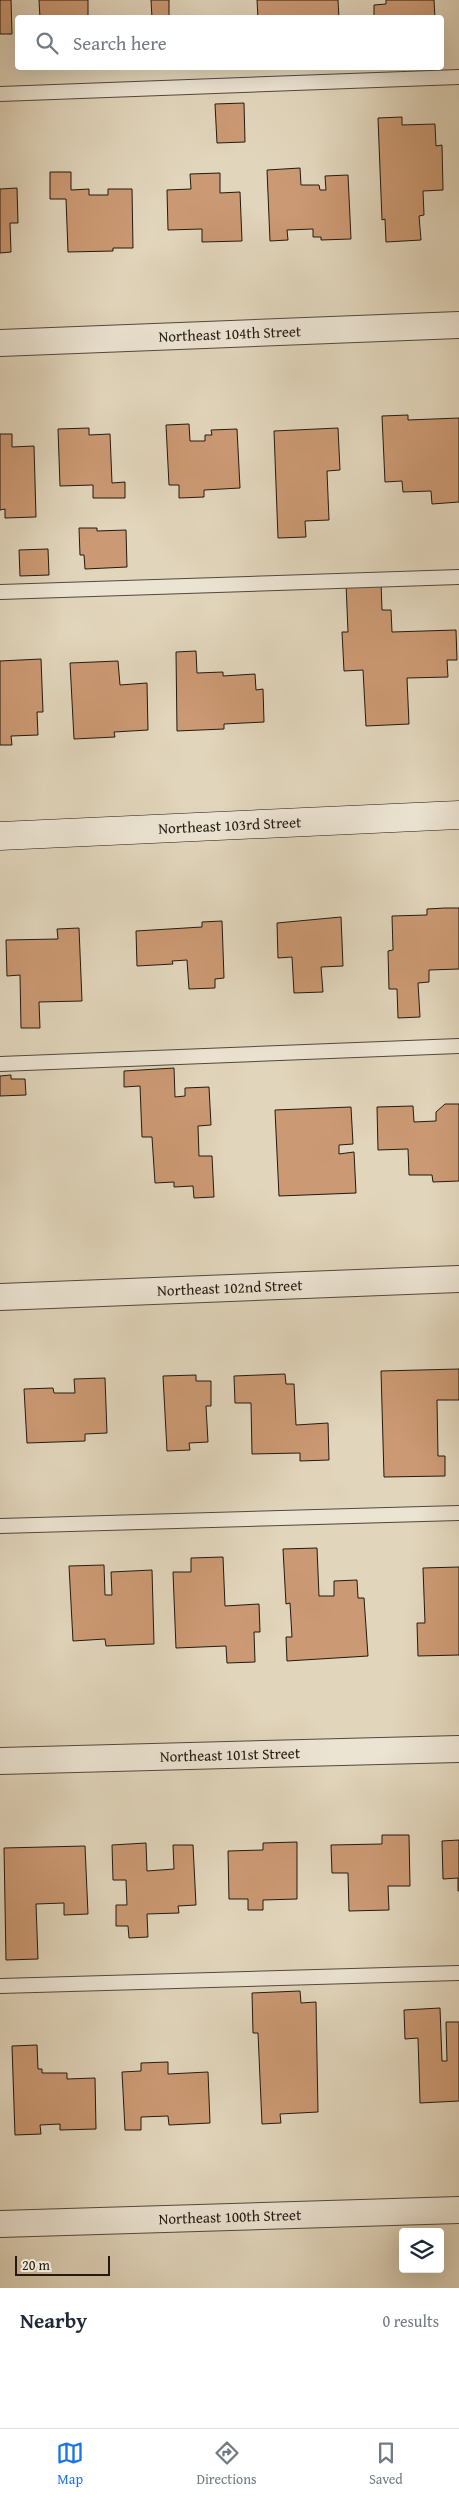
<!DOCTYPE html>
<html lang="en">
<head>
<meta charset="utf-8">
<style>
	body { margin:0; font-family:"Gentium Book Plus",serif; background:#f2f2f3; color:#1f2937 }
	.controls { position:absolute; right:15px; bottom:15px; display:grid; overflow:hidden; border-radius:5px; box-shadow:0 5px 20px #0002 }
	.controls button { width:45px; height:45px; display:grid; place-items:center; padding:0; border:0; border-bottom:1px solid #e0e1e3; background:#fff; color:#1f2937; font:25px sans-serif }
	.scale { position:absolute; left:15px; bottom:12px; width:95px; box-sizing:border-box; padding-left:5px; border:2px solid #231911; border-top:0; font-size:14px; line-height:18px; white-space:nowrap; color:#231911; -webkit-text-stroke:4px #ece4d3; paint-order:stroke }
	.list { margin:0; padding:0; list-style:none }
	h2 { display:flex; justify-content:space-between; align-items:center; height:65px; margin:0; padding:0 20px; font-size:21px }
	h2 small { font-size:16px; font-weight:400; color:#747a83 }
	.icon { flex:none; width:28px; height:28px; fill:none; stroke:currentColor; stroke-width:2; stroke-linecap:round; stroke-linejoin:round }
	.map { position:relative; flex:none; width:459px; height:2288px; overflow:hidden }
	.search { position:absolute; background:#fff; box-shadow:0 5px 20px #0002; left:15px; right:15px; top:15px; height:55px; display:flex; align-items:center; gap:12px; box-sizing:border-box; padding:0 18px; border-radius:5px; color:#747a83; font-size:19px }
	.sheet { height:140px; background:#fff }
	nav { display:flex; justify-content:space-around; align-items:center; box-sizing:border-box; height:70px; border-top:1px solid #e0e1e3; background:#fff; font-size:14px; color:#747a83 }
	nav a { display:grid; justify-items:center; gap:2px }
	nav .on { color:#1a73e8 }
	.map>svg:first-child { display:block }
	.building { fill:#cb9973; stroke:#231911 }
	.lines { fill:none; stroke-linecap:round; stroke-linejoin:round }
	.lane-casing { stroke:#52483c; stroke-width:16 }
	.street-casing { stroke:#52483c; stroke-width:28 }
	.secondary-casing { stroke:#231911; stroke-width:29 }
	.lane { stroke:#ece4d3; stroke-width:14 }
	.street { stroke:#ece4d3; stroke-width:26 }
	.secondary { stroke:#ece4d3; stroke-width:28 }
	.labels { text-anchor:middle; stroke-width:4.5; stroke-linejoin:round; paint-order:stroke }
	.street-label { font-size:15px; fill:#231911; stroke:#ece4d3 }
</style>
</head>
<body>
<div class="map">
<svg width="459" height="2288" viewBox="0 0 459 2288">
	<rect width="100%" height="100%" fill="#e1d5bb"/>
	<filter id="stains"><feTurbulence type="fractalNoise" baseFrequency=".004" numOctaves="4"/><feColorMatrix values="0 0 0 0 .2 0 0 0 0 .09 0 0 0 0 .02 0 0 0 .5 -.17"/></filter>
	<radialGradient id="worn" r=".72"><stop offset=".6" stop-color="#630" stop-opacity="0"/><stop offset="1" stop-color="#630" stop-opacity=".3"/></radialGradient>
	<path class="building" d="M0,0H11L12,34H0Z
		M39,0H88V18H40Z
		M151,0H169V18H152Z
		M257,0H338L339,18H258Z
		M386,0H434L435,18H374V5L386,4Z
		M244,103L245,142L217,143L215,104Z
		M402,117V125L435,124L436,146L442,145L443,190L423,191L424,215L419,216L421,240L386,242L385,219L382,220L378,118Z
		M300,168L301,185H319L320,190H326L325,176L348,175L351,239L321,240V237H313V229L287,230L288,240L270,241L267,170Z
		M50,172H71V190L89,189V195H108V189H132L133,248H113V251L68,252L66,199H50Z
		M220,173V193L240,192L242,241L202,242V229L168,230L167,190L191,189L190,174Z
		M17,188L18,223H10L11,252L0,253V189Z
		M408,415V420L459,418V502L432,504L431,491L403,492L402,481L385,482L382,416Z
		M189,424L190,441H205V435H212L211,430L237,429L240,488L204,490V497L179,498V485H169L166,425Z
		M89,428V435L110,434L112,483L125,482V498H93V485L60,486L58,429Z
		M338,428L340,470L327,471L329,520L305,521L306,537L278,538L274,431Z
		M0,434H12V447L34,446L36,517L5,518V509L0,510Z
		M79,528H97V531L126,530L127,567L85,569L84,555H80Z
		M48,549L49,575L20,576L19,550Z
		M381,582L382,610H391L392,632L456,630L457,660H447L448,677L407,678L409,724L366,726L363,670L344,671L342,632H348L346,584Z
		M196,651L197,673L223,672V676L255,674L256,690L263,689L264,722L224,724V729L177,731L176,652Z
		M41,659L43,712H37L38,735L11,736L12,745H0V661Z
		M118,661L120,685L147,683L148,730L114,732L115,737L74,739L70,663Z
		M445,908H459V969L429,970V982L418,983L420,1017L398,1018L397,989H389L388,951L393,950L392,916L427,915V909Z
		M341,917L343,966L321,967L323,992L294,993L292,957L278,958L277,923Z
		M222,921L224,978L215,979V988L189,989L187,960L172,961L173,964L137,966L136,931L202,927V922Z
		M79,928L82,1001L39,1002L40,1028H21L20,975L7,976L6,940L58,939L57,929Z
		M174,1068L175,1097L185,1096V1088L209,1087L211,1125L198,1126L199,1156H212L214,1197L194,1198L193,1186L174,1187V1182L155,1183L152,1137H142L140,1086L124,1087V1071Z
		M11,1075V1079H25L26,1095L0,1096V1076Z
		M445,1104H459V1181L433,1182L432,1175H409L408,1149L378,1150L377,1107L413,1106L414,1122L436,1121V1112Z
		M351,1107L353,1144L339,1145V1154L354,1152L356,1193L279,1196L275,1110Z
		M459,1369V1400H437L438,1456H445V1476L384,1477L381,1371Z
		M285,1374L286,1384H294L296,1425L328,1423L329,1460L300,1461V1453L252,1454L251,1403H235L234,1376Z
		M196,1375V1381H211V1406H206L208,1442L189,1443L190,1450L167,1451L163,1376Z
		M105,1378L107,1433L85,1434V1441L27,1443L24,1389L53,1388L54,1393H75L74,1379Z
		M317,1548L319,1596H334V1581L357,1580L358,1598H364L368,1656L287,1661L286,1637H292L290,1603L286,1604L283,1549Z
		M223,1557L225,1606L259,1604L260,1632H254L255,1662L227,1663L226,1646L176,1648L173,1572H191V1558Z
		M104,1565L105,1595H112L111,1572L152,1570L154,1644L106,1646L105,1639L73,1641L69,1566Z
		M459,1567V1655L418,1656L417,1623H425L423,1568Z
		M382,1835H409L410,1886H388L389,1910L349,1911L348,1873H332L331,1845L382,1844Z
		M459,1840V1891H458V1878L443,1879L442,1841Z
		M297,1842V1899L263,1900V1910H248V1899H229L228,1851L263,1850V1843Z
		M146,1843L147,1871L174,1869L173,1845H193L196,1905L178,1906L179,1913L147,1914L148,1937L129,1938L128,1926H116V1905H127L126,1880H113L112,1845Z
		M85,1846L88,1914L64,1915V1903L36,1904L38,1959L6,1960L4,1848Z
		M300,1991L301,2003L316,2002L318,2112L280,2114L281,2123L262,2124L258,2033H253L252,1993Z
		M440,2008L442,2061H447L446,2022H459V2101L420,2103L418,2038L405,2039L404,2010Z
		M37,2045L38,2069H42V2073H67V2079L95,2078L96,2129L60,2130V2124L40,2125L41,2134L15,2135L12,2046Z
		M168,2062V2074L208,2072L210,2123L169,2125L168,2116L141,2117V2130H125L122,2072L141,2071V2063Z"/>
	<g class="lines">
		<defs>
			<path id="lane" d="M0,94L459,77
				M0,592L459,577
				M0,1064L459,1046
				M0,1526L459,1513
				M0,1986L459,1973"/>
			<g id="street">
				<path id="s1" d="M0,343L459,325"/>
				<path id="s2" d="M0,1297L459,1279"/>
				<path id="s3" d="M0,1761L459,1749"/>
				<path id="s4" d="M0,2224L459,2210"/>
			</g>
			<g id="secondary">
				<path id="s5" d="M0,836L459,815"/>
			</g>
		</defs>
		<use href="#lane" class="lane-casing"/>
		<use href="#street" class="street-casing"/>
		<use href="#secondary" class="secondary-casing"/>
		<use href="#lane" class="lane"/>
		<use href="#street" class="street"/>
		<use href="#secondary" class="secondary"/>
	</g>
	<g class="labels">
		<g class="street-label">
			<text dy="5" stroke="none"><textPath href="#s1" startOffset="230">Northeast 104th Street</textPath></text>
			<text dy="5" stroke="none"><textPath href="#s5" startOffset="230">Northeast 103rd Street</textPath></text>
			<text dy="5" stroke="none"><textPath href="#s2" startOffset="230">Northeast 102nd Street</textPath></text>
			<text dy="5" stroke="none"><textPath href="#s3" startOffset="230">Northeast 101st Street</textPath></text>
			<text dy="5" stroke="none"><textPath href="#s4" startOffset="230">Northeast 100th Street</textPath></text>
		</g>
	</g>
	<rect width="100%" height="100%" filter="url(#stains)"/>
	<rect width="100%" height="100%" fill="url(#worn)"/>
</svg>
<div class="controls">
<button><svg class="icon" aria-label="layers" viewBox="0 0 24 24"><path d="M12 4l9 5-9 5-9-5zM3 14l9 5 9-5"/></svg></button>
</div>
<div class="scale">20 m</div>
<div class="search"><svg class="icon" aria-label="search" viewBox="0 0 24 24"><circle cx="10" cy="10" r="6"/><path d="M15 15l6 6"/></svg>Search here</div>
</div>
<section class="sheet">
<h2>Nearby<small>0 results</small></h2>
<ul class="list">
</ul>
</section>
<nav>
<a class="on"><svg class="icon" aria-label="map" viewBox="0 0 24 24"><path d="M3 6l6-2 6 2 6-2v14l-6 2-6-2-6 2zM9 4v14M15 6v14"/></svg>Map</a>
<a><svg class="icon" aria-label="directions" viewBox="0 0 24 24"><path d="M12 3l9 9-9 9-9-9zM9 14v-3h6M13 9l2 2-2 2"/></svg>Directions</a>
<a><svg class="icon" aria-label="saved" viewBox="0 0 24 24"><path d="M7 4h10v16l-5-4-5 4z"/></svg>Saved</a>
</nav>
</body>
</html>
